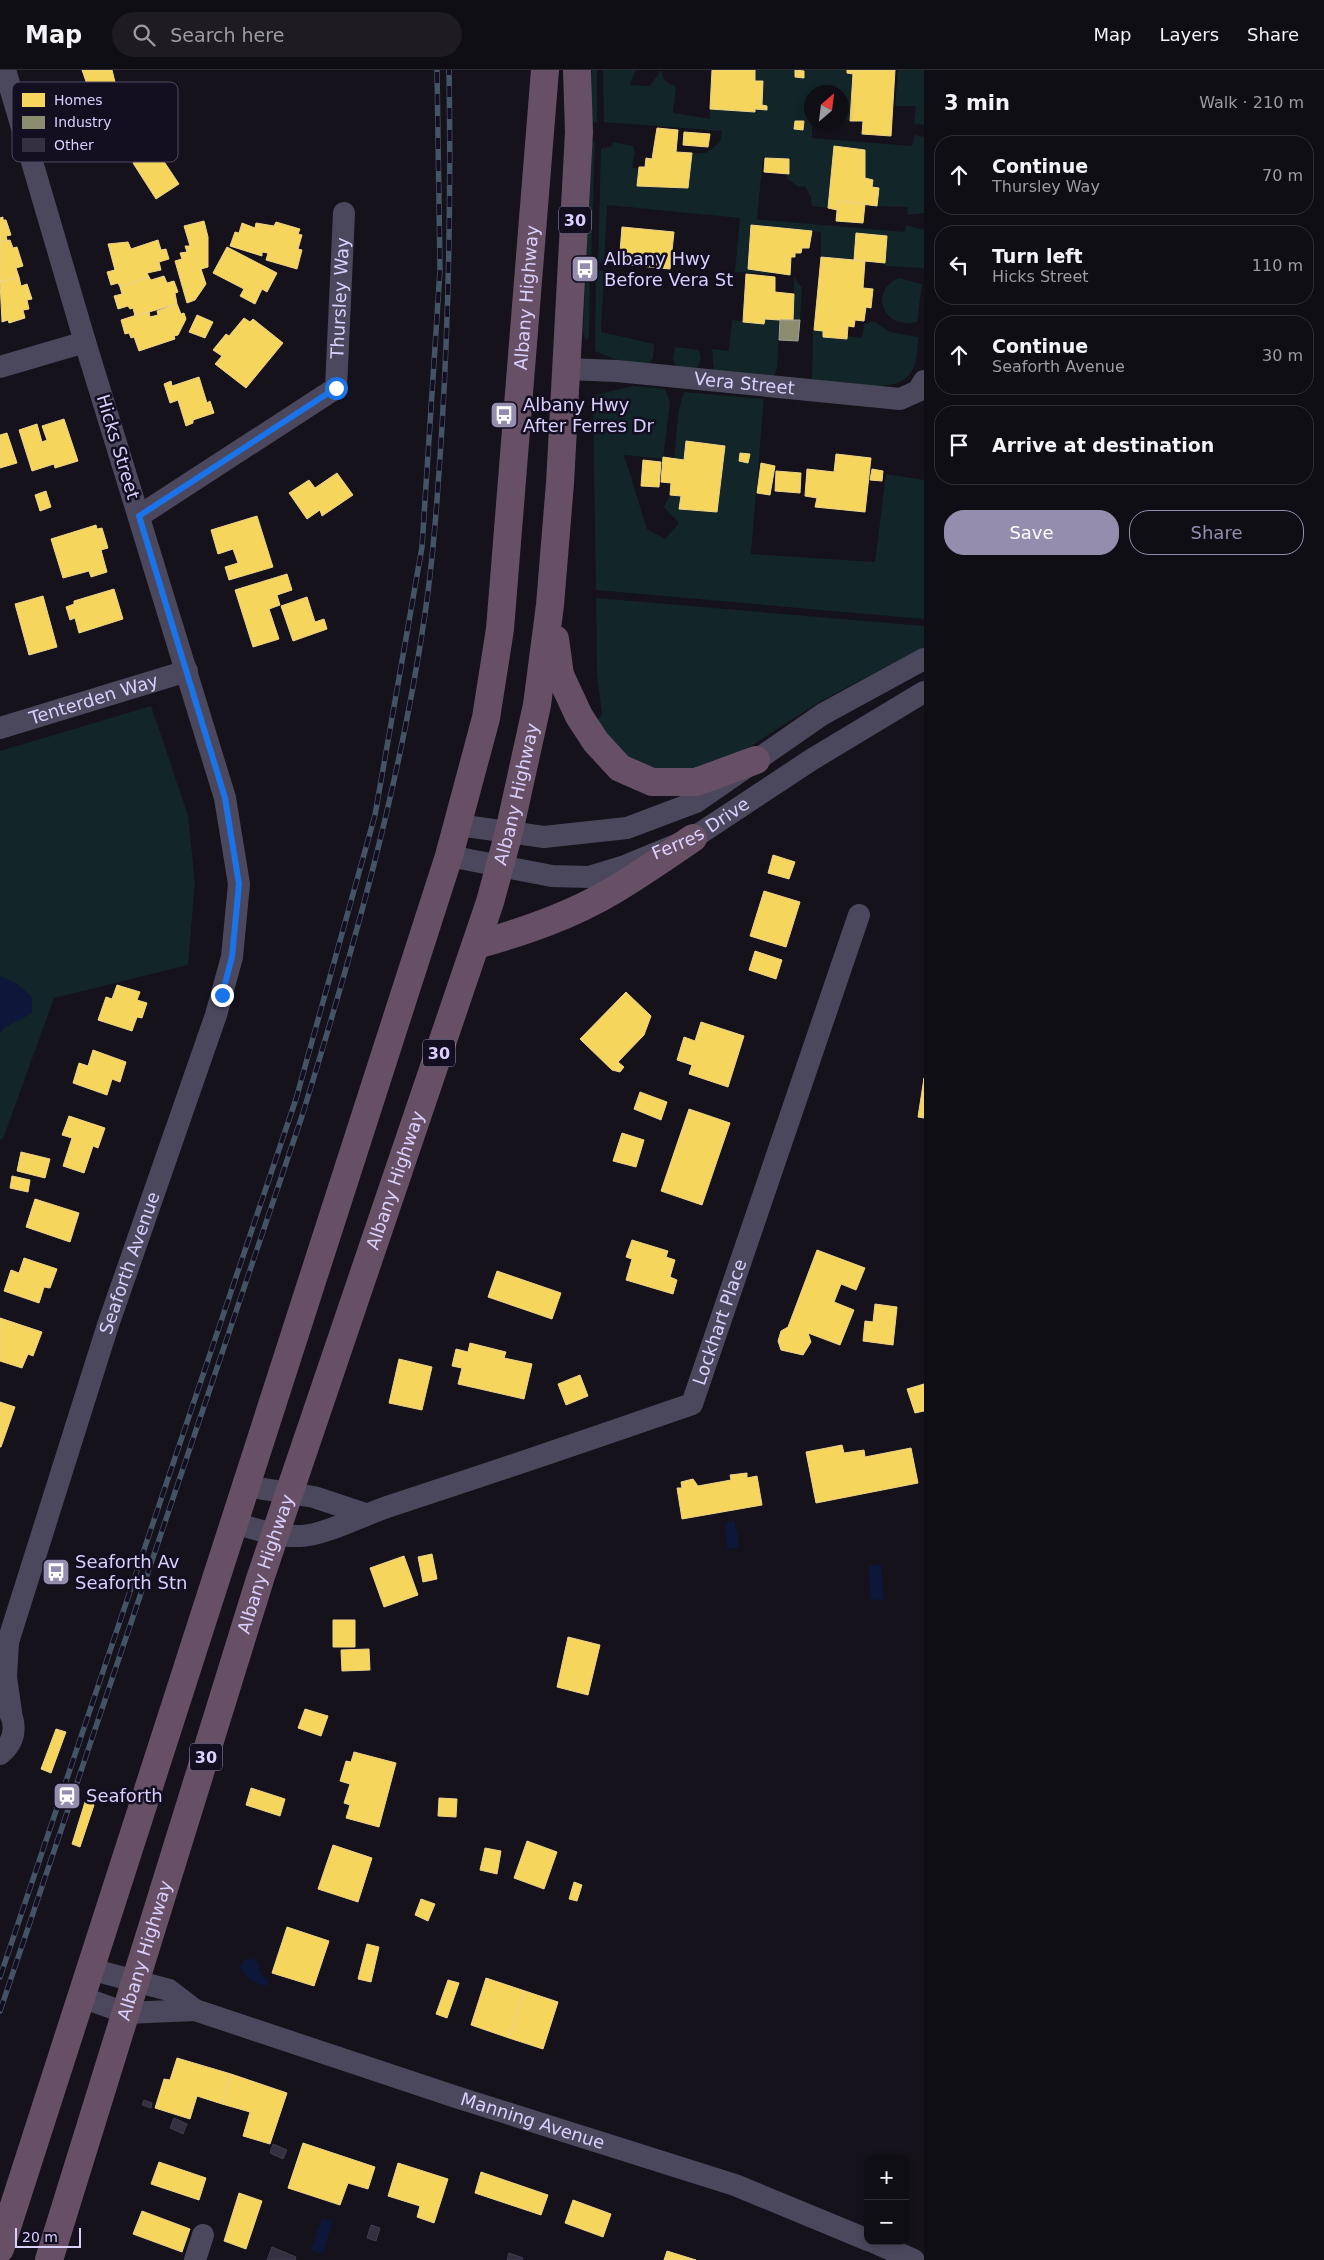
<!DOCTYPE html>
<html lang="en">
<head>
<meta charset="utf-8">
<style>
	body { margin:0; font-family:"DejaVu Sans",sans-serif; background:#1e1c22; color:#f1f3f6 }
	.controls { position:absolute; right:15px; bottom:15px; display:grid; overflow:hidden; border-radius:10px; box-shadow:0 2px 8px #0003 }
	.controls button { width:45px; height:45px; display:grid; place-items:center; padding:0; border:0; border-bottom:1px solid #302e34; background:#100e15; color:#f1f3f6; font:25px sans-serif }
	.compass { position:absolute; left:804px; top:15px; width:45px; height:45px; border-radius:50%; background:#100e15; box-shadow:0 2px 8px #0003; rotate:28deg }
	.scale { position:absolute; left:15px; bottom:12px; width:66px; box-sizing:border-box; padding-left:5px; border:2px solid #dacffd; border-top:0; font-size:14px; line-height:18px; white-space:nowrap; color:#dacffd; -webkit-text-stroke:4px #130e20; paint-order:stroke }
	.stop { position:absolute; width:15px; height:15px; margin:-11px; border:4px solid #1a73e8; border-radius:50%; background:#fff }
	.stop.end { background:#1a73e8; border-color:#fff; box-shadow:0 1px 5px #0008 }
	.list { margin:0; padding:0; list-style:none }
	h2 { display:flex; justify-content:space-between; align-items:center; height:65px; margin:0; padding:0 20px; font-size:21px }
	h2 small { font-size:16px; font-weight:400; color:#9c9ca0 }
	.list li { display:grid; grid-template-columns:32px 1fr auto; gap:15px; align-items:center; box-sizing:border-box; height:80px; margin:0 10px 10px; padding:0 10px; border:1px solid #302e34; border-radius:20px }
	.list b { display:block; font-size:19px; white-space:nowrap }
	.list p { margin:0; font-size:16px; white-space:nowrap; color:#9c9ca0 }
	.list em { font-size:16px; font-style:normal; color:#9c9ca0 }
	.actions { display:flex; gap:10px; padding:15px 20px }
	.actions a { flex:1; padding:11px 0; border:1px solid #958dae; border-radius:20px; text-align:center; font-size:18px; color:#958dae }
	.actions .main { background:#958dae; color:#fff }
	.icon { flex:none; width:28px; height:28px; fill:none; stroke:currentColor; stroke-width:2; stroke-linecap:round; stroke-linejoin:round }
	.map { position:relative; flex:none; width:924px; height:2190px; overflow:hidden }
	header { display:flex; align-items:center; gap:30px; box-sizing:border-box; height:70px; padding:0 25px; background:#100e15; border-bottom:1px solid #302e34 }
	header strong { font-size:24px }
	nav { display:flex; gap:28px; margin-inline-start:auto; font-size:18px }
	.search { width:350px; height:45px; background:#1e1c22; display:flex; align-items:center; gap:12px; box-sizing:border-box; padding:0 18px; border-radius:28px; color:#9c9ca0; font-size:19px }
	main { display:flex }
	aside { flex:1; background:#100e15 }
	.map>svg:first-child { display:block }
	.green { fill:#122528 }
	.water { fill:#0c1739 }
	.homes { fill:#f6d55c; stroke:#eed38c }
	.industry { fill:#8c8c6e; stroke:#a3a099 }
	.building { fill:#34303f; stroke:#433c50 }
	.lines { fill:none; stroke-linecap:round; stroke-linejoin:round }
	.minor { stroke:#4b485d; stroke-width:22 }
	.highway { stroke:#675065; stroke-width:28 }
	.rail-casing { stroke:#455366; stroke-width:5.5 }
	.rail { stroke:#130e20; stroke-width:4; stroke-dasharray:11; stroke-linecap:butt }
	.route { stroke:#1a73e8; stroke-width:6 }
	.labels { text-anchor:middle; stroke-width:5; stroke-linejoin:round; paint-order:stroke }
	.shield { fill:#130e20; stroke:#9e95bb; stroke-width:1 }
	.shield-label { font-size:16px; font-weight:bold; fill:#dacffd }
	.poi-label { font-size:18px; fill:#dacffd; stroke:#130e20; text-anchor:start }
	.street-label { font-size:18px; fill:#dacffd; stroke:#130e20 }
	.key { fill:#130e20; stroke:#4f4862; stroke-width:1 }
	.key-label { font-size:14px; fill:#dacffd }
</style>
</head>
<body>
<header>
<strong>Map</strong>
<div class="search"><svg class="icon" aria-label="search" viewBox="0 0 24 24"><circle cx="10" cy="10" r="6"/><path d="M15 15l6 6"/></svg>Search here</div>
<nav><a>Map</a><a>Layers</a><a>Share</a></nav>
</header>
<main>
<div class="map">
<svg width="924" height="2190" viewBox="0 0 924 2190">
	<rect width="100%" height="100%" fill="#15121c"/>
	<path class="green" d="M592,0H597V52L594,53L591,50Z
		M603,0H636L630,15L650,16L661,0L664,10L676,17L673,43L710,49V39L754,42L755,39H767V36L762,35L763,12L755,11V0H847L853,4L850,51L842,50V22H812V68L912,76L915,65L924,67V143L907,145L908,137L877,136L879,118L872,117L873,110L865,108V80L835,76L828,138L812,136L811,127L805,116L799,117L787,109L789,90L763,87L757,149H753L904,162L906,155L924,160V198L885,196L887,166L856,163L854,190L821,187V162L752,155L748,199L770,201V204L735,202L740,148L607,135L604,192H598L601,79L612,76L613,72L633,76L635,84L632,97L638,99L637,116L688,118L692,83H706L720,72L722,61L604,52Z
		M898,0H924V55L914,54L916,36H895Z
		M595,71L591,191H586L591,73Z
		M590,199L589,266L586,271L583,262L586,200Z
		M596,200L604,201L601,262L654,274L653,288L648,295L614,289L595,281Z
		M794,207L802,218L800,250H793Z
		M899,208L922,214L917,252C883,260 868,221 899,208Z
		M765,249L780,250L777,297L774,307L714,301L712,279L729,281L732,250L764,254Z
		M870,252H875L890,262L918,267C917,280 918,295 909,305C892,326 837,312 812,310L813,260L823,261V267L847,269V266L862,268L864,255Z
		M675,277L699,280L701,287L697,299L677,298L673,290Z
		M633,316L665,319L670,332L663,389L624,385L647,459L665,469L679,453L664,437L670,425L681,426L680,439L717,442L725,376L686,371L684,390L674,389C677,367 676,342 684,322L764,329L751,484L875,492L886,404L924,410V549L596,520L593,332L595,325Z
		M596,528L924,556V577L821,631L754,674L720,692L673,704L637,697L596,652L602,644L597,605Z
		M151,636L188,745L195,813L188,895L54,928L3,1069L0,1070V681Z"/>
	<path class="water" d="M0,906L16,913L32,927V943L4,958L0,963Z
		M734,1451L738,1466V1478L727,1479L725,1453Z
		M881,1494L884,1529L871,1530L868,1496Z
		M251,1888L258,1892L261,1905L268,1909V1916C256,1914 245,1909 240,1897L244,1891Z
		M322,2148L333,2151L323,2184L311,2180Z"/>
	<path class="homes" d="M82,0H112L115,12L89,20Z
		M712,0H755V11H763L762,35L767,36V40L755,39V42L710,39Z
		M795,0L804,1V8L795,7Z
		M847,0H895L891,66L862,64L863,51H850L853,4L847,3Z
		M795,51H804L803,60L794,59Z
		M657,58L678,60L676,82L692,83L688,118L637,116L639,97H645L646,88L652,89Z
		M684,62L710,64L708,77L683,75Z
		M834,76L865,80V108L873,110L872,117L879,118L877,136L838,131L837,140L828,138Z
		M155,78L179,114L156,129L133,93Z
		M765,88L789,89V104L764,102Z
		M838,131L865,134L863,153L836,151Z
		M3,147V150H6L11,165L6,166L7,170L0,172V148Z
		M204,151L208,167V197L201,199L206,214L195,230L187,233L175,191L182,189L180,183L187,182L185,176H190L184,156Z
		M276,152L300,159L298,164L302,165L298,179L302,180L297,199L266,190L268,183L262,182V186L230,176L235,162L239,163L242,153L255,158L256,153L274,156Z
		M751,155L812,161L809,178H802L801,183H795V187H791L790,205L748,199Z
		M622,157L674,162L670,199L619,194Z
		M856,163L887,166L885,193L854,190Z
		M10,170L13,178L17,177L23,196L16,198L19,207L0,212V172Z
		M158,170L161,180L166,179L169,189L159,192L161,200L147,203L149,207L120,217L118,213L111,215L107,202L115,200L108,174L128,172L131,179Z
		M227,177L277,203L267,222L262,219L255,234L240,226L244,219L213,203Z
		M821,187L865,191L863,218L873,219L871,238L866,237L864,251L855,250L854,257L848,256L847,269L823,267V261L814,260Z
		M746,204L775,207V222L794,224L793,251L765,249L764,254L743,252Z
		M164,206L167,213L174,211L178,222L175,223L177,234L135,246L133,238L130,239L128,236L118,239L114,226L122,224L120,217L149,207L151,210Z
		M19,207L21,216L27,214L32,229L27,230L29,239L23,240L25,248L9,253L8,250L2,252L0,212Z
		M177,234L181,244L184,243L186,249L178,265L174,266L175,269L139,281L134,267L131,268L129,263L125,264L121,250L149,241L150,247L158,245L157,241Z
		M197,245L213,252L205,268L189,262Z
		M244,248L250,252L253,249L283,273L246,318L215,294L222,286L213,280L226,264L229,266Z
		M199,307L207,333L210,331L214,343L193,350V353L186,356L178,330L170,333L164,314L171,311L172,316Z
		M64,349L78,391L55,398L54,394L32,401L19,360L37,354L42,372L47,370L42,356Z
		M7,363L17,393L0,398V365Z
		M686,371L725,376L717,442L679,439L681,426L670,425L671,413L661,412L663,387L684,390Z
		M740,383L750,384L748,393L739,391Z
		M836,384L871,388L865,442L815,437L817,428L805,426L807,399L834,402Z
		M643,390L661,392L659,417L641,416Z
		M761,393L775,396L770,425L757,423Z
		M872,399L883,401L882,411L870,410Z
		M776,401L801,403L800,423L775,421Z
		M337,403L353,425L322,446L320,440L307,449L289,423L309,410L315,418Z
		M46,421L51,437L40,441L35,425Z
		M257,446L273,497L229,510L225,497L238,493L233,479L218,484L211,460Z
		M96,455L97,459L102,458L108,478L101,480L107,502L91,507L89,501L63,508L51,469Z
		M287,504L292,520L277,525L280,535L269,539L279,569L253,577L235,520Z
		M114,519L123,549L79,563L75,548L70,550L66,537L74,534V531Z
		M43,526L57,577L29,585L15,534Z
		M307,527L315,552L324,549L327,559L293,571L281,536Z
		M773,785L795,792L789,809L768,803Z
		M764,821L800,832L786,877L750,866Z
		M755,881L782,890L776,909L749,900Z
		M117,915L140,922L137,930L147,933L142,948L137,947L132,961L98,950L106,927L112,929Z
		M626,922L651,946L644,965L618,992L624,997L620,1002L612,1000L580,969Z
		M701,952L744,966L728,1017L689,1004L692,995L677,990L684,967L695,971Z
		M93,980L126,992L120,1012L112,1009L107,1025L73,1013L79,993L88,996Z
		M924,1008V1048L918,1047Z
		M640,1022L667,1032L661,1050L634,1039Z
		M689,1039L730,1053L702,1135L661,1121Z
		M69,1046L105,1058L98,1078L93,1076L84,1103L63,1096L72,1068L62,1065Z
		M622,1063L644,1070L636,1097L613,1091Z
		M21,1082L50,1089L45,1108L17,1101Z
		M12,1106L30,1110L28,1122L10,1118Z
		M35,1129L79,1143L70,1172L26,1157Z
		M632,1170L668,1181L666,1187L675,1190L670,1207L677,1210L673,1224L626,1210L632,1189L626,1187Z
		M817,1180L865,1198L856,1220L841,1214L834,1232L854,1240L840,1275L808,1263L811,1272L803,1285L781,1280L778,1271L781,1261L788,1257Z
		M24,1188L57,1199L50,1218L44,1217L39,1233L4,1221L11,1200L19,1203Z
		M497,1201L561,1223L552,1249L488,1227Z
		M875,1234L897,1237L893,1275L863,1271L865,1251L873,1252Z
		M0,1248L42,1262L33,1286L28,1284L22,1298L0,1291Z
		M470,1273L506,1282L504,1288L532,1294L524,1329L458,1314L462,1298L452,1296L456,1279L468,1282Z
		M399,1289L432,1297L422,1340L389,1333Z
		M580,1305L588,1326L566,1335L558,1314Z
		M924,1314V1341L915,1343L907,1319Z
		M0,1332L15,1337L1,1377H0Z
		M842,1375L844,1383L864,1380L865,1387L911,1378L918,1413L816,1433L806,1382Z
		M747,1403V1408L757,1406L762,1435L682,1449L677,1418H682L681,1412L693,1409L698,1416L731,1410L730,1405Z
		M432,1484L437,1509L423,1512L418,1487Z
		M404,1486L418,1525L384,1537L370,1498Z
		M333,1550H355V1577H333Z
		M568,1567L600,1575L588,1625L557,1617Z
		M369,1579L370,1600L342,1601L341,1580Z
		M305,1639L328,1646L321,1666L298,1658Z
		M56,1659L66,1662L51,1703L41,1699Z
		M354,1682L396,1693L379,1757L346,1748L350,1735L344,1733L350,1714L340,1711L346,1691L351,1692Z
		M251,1718L285,1729L280,1746L246,1735Z
		M439,1728L457,1729L456,1747L438,1746Z
		M85,1732L94,1735L80,1777L72,1774Z
		M527,1771L557,1782L544,1819L514,1808Z
		M333,1775L372,1788L358,1832L318,1819Z
		M485,1778L501,1781L497,1804L480,1800Z
		M574,1812L582,1815L577,1831L569,1829Z
		M421,1829L435,1834L428,1851L415,1845Z
		M287,1857L329,1871L314,1916L272,1903Z
		M367,1874L379,1877L371,1912L358,1909Z
		M486,1908L525,1921L509,1968L471,1955Z
		M448,1910L459,1913L447,1948L436,1944Z
		M525,1921L558,1932L543,1979L509,1968Z
		M177,1988L231,2004L222,2034L197,2026L190,2049L155,2038L164,2009L170,2010Z
		M231,2004L287,2023L270,2074L243,2066L250,2042L222,2034Z
		M303,2073L375,2097L368,2119L348,2113L340,2135L288,2118Z
		M159,2092L206,2108L199,2130L151,2114Z
		M398,2093L448,2109L434,2153L417,2147L420,2136L388,2126Z
		M481,2102L548,2125L541,2145L475,2123Z
		M239,2123L262,2131L246,2179L224,2171Z
		M573,2130L611,2144L603,2167L565,2153Z
		M142,2141L190,2159L182,2182L133,2164Z
		M667,2181L696,2190H664Z"/>
	<path class="industry" d="M780,250H800L798,271L779,270Z"/>
	<path class="building" d="M144,2030L152,2033L151,2038L142,2035Z
		M174,2048L187,2054L183,2064L170,2058Z
		M273,2074L287,2080L283,2089L270,2083Z
		M371,2155L380,2158L376,2171L367,2168Z
		M272,2177L296,2187L295,2190H267Z
		M509,2183L523,2188L522,2190H507Z"/>
	<g class="lines">
		<g class="minor">
			<path d="M0,297L85,272"/>
			<path id="s1" d="M567,299L617,301L900,329L918,321L924,311"/>
			<path id="s2" d="M139,446L336,318L344,143"/>
			<path id="s3" d="M0,658L187,601"/>
			<path d="M458,755L544,767L627,758L696,732L823,644L924,589"/>
			<path id="s4" d="M449,786L552,806L589,807L625,796L693,768L811,690L924,622"/>
			<path d="M246,1416L314,1427L365,1444"/>
			<path id="s5" d="M234,1453C255,1459 278,1467 301,1466C325,1465 365,1444 390,1436C491,1403 591,1369 692,1334L859,845"/>
			<path d="M8,1572L6,1607L11,1642"/>
			<path id="s6" d="M0,1586L8,1572L108,1255L216,945L232,887L239,814L225,728L85,272L5,0"/>
			<path d="M0,1684C18,1670 18,1647 1,1632"/>
			<path id="s7" d="M90,1899L169,1920L195,1940L456,2027L735,2115L868,2170"/>
			<path d="M81,1927L126,1943L195,1940"/>
			<path d="M871,2171L914,2190"/>
			<path d="M195,2190L203,2165"/>
		</g>
		<g class="highway">
			<path d="M555,569L560,605L579,646L596,672L620,698L652,712H696L756,690"/>
			<path d="M476,875C523,862 571,846 614,820C641,804 667,786 693,768"/>
			<path id="s8" d="M0,2179L449,786L486,648L500,559L545,0"/>
			<path id="s9" d="M49,2190L261,1506L490,832L509,762L537,635L550,535L560,413L579,62L577,0"/>
		</g>
		<defs>
			<path id="rail" d="M0,1907L296,1029L375,745L422,477L440,200L437,0
				M0,1941L302,1046C353,881 400,715 425,544C434,482 438,419 442,357C449,238 451,119 449,0"/>
		</defs>
		<use href="#rail" class="rail-casing"/>
		<use href="#rail" class="rail"/>
	</g>
	<g class="lines">
		<path class="route" d="M222,925L232,887L239,814L225,728L139,446L336,318"/>
	</g>
	<defs>
		<symbol id="bus-square" viewBox="-11 -11 22 22"><rect x="-9" y="-9" width="18" height="18" rx="4" fill="#958dae" stroke="#130e20"/><path d="M-5-6H5V4H4V6H2V4H-2V6H-4V4H-5ZM-3.5-4V0h7V-4ZM-3.5 1.2v1.5H-2V1.2ZM2 1.2v1.5H3.5V1.2Z" fill="#fff"/></symbol>
		<symbol id="station-square" viewBox="-11 -11 22 22"><rect x="-9" y="-9" width="18" height="18" rx="4" fill="#958dae" stroke="#130e20"/><path d="M-3-6H3Q5-6 5-4V2Q5 4 3 4L4.5 6H3L1.5 4h-3L-3 6H-4.5L-3 4Q-5 4-5 2V-4Q-5-6-3-6ZM-3.5-4v3h7v-3ZM-3.5 1v1.5H-2V1ZM2 1v1.5H3.5V1Z" fill="#fff"/></symbol>
	</defs>
	<g fill-rule="evenodd">
		<use href="#bus-square" x="569" y="183" width="32" height="32"/>
		<use href="#bus-square" x="488" y="329" width="32" height="32"/>
		<use href="#bus-square" x="40" y="1486" width="32" height="32"/>
		<use href="#station-square" x="51" y="1710" width="32" height="32"/>
	</g>
	<g class="labels">
		<g class="shield">
			<rect x="559" y="136.5" width="32" height="27" rx="4"/>
			<rect x="423" y="969.5" width="32" height="27" rx="4"/>
			<rect x="190" y="1673.5" width="32" height="27" rx="4"/>
		</g>
		<g class="shield-label">
			<text x="575" y="156">30</text>
			<text x="439" y="989">30</text>
			<text x="206" y="1693">30</text>
		</g>
		<g class="poi-label">
			<text x="604" y="195">Albany Hwy<tspan x="604" dy="21">Before Vera St</tspan></text>
			<text x="523" y="341">Albany Hwy<tspan x="523" dy="21">After Ferres Dr</tspan></text>
			<text x="75" y="1498">Seaforth Av<tspan x="75" dy="21">Seaforth Stn</tspan></text>
			<text x="86" y="1732">Seaforth</text>
		</g>
		<g class="street-label">
			<text dy="6" stroke="none"><textPath href="#s2" startOffset="325">Thursley Way</textPath></text>
			<text dy="6" stroke="none"><textPath href="#s8" startOffset="2029">Albany Highway</textPath></text>
			<text dy="6" stroke="none"><textPath href="#s1" startOffset="178">Vera Street</textPath></text>
			<text transform="translate(118 377) rotate(73)" y="6">Hicks Street</text>
			<text dy="6" stroke="none"><textPath href="#s3" startOffset="98">Tenterden Way</textPath></text>
			<text dy="6" stroke="none"><textPath href="#s9" startOffset="1539">Albany Highway</textPath></text>
			<text dy="6" stroke="none"><textPath href="#s4" startOffset="264">Ferres Drive</textPath></text>
			<text dy="6" stroke="none"><textPath href="#s9" startOffset="1134">Albany Highway</textPath></text>
			<text dy="6" stroke="none"><textPath href="#s6" startOffset="414">Seaforth Avenue</textPath></text>
			<text dy="6" stroke="none"><textPath href="#s5" startOffset="568">Lockhart Place</textPath></text>
			<text dy="6" stroke="none"><textPath href="#s9" startOffset="729">Albany Highway</textPath></text>
			<text dy="6" stroke="none"><textPath href="#s9" startOffset="324">Albany Highway</textPath></text>
			<text dy="6" stroke="none"><textPath href="#s7" startOffset="470">Manning Avenue</textPath></text>
		</g>
	</g>
	<rect x="12" y="12" width="166" height="80" rx="8" class="key"/>
	<rect x="22" y="23" width="23" height="14" fill="#f6d55c"/>
	<rect x="22" y="46" width="23" height="13" fill="#8c8c6e"/>
	<rect x="22" y="68" width="23" height="14" fill="#34303f"/>
	<g class="key-label">
		<text x="54" y="35">Homes</text>
		<text x="54" y="57">Industry</text>
		<text x="54" y="80">Other</text>
	</g>
</svg>
<div class="controls">
<button>+</button>
<button>−</button>
</div>
<svg class="compass" viewBox="-18 -18 36 36"><path d="M0-13l5 13h-10z" fill="#e53935"/><path d="M0 13l5-13h-10z" fill="#9c9ca0"/></svg>
<div class="scale">20 m</div>
<div class="stop" style="left:336px;top:318px"></div>
<div class="stop end" style="left:222px;top:925px"></div>
</div>
<aside>
<h2>3 min<small>Walk · 210 m</small></h2>
<ul class="list">
<li><svg class="icon" aria-label="ahead" viewBox="0 0 24 24"><path d="M12 20V5M6 11l6-6 6 6"/></svg><div><b>Continue</b><p>Thursley Way</p></div><em>70 m</em></li>
<li><svg class="icon" aria-label="left" viewBox="0 0 24 24"><path d="M17 20v-9H6M10 6l-5 5 5 5"/></svg><div><b>Turn left</b><p>Hicks Street</p></div><em>110 m</em></li>
<li><svg class="icon" aria-label="ahead" viewBox="0 0 24 24"><path d="M12 20V5M6 11l6-6 6 6"/></svg><div><b>Continue</b><p>Seaforth Avenue</p></div><em>30 m</em></li>
<li><svg class="icon" aria-label="arrive" viewBox="0 0 24 24"><path d="M6 21V4h12l-3 4 3 4H6"/></svg><div><b>Arrive at destination</b></div></li>
</ul>
<div class="actions"><a class="main">Save</a><a>Share</a></div>
</aside>
</main>
</body>
</html>
